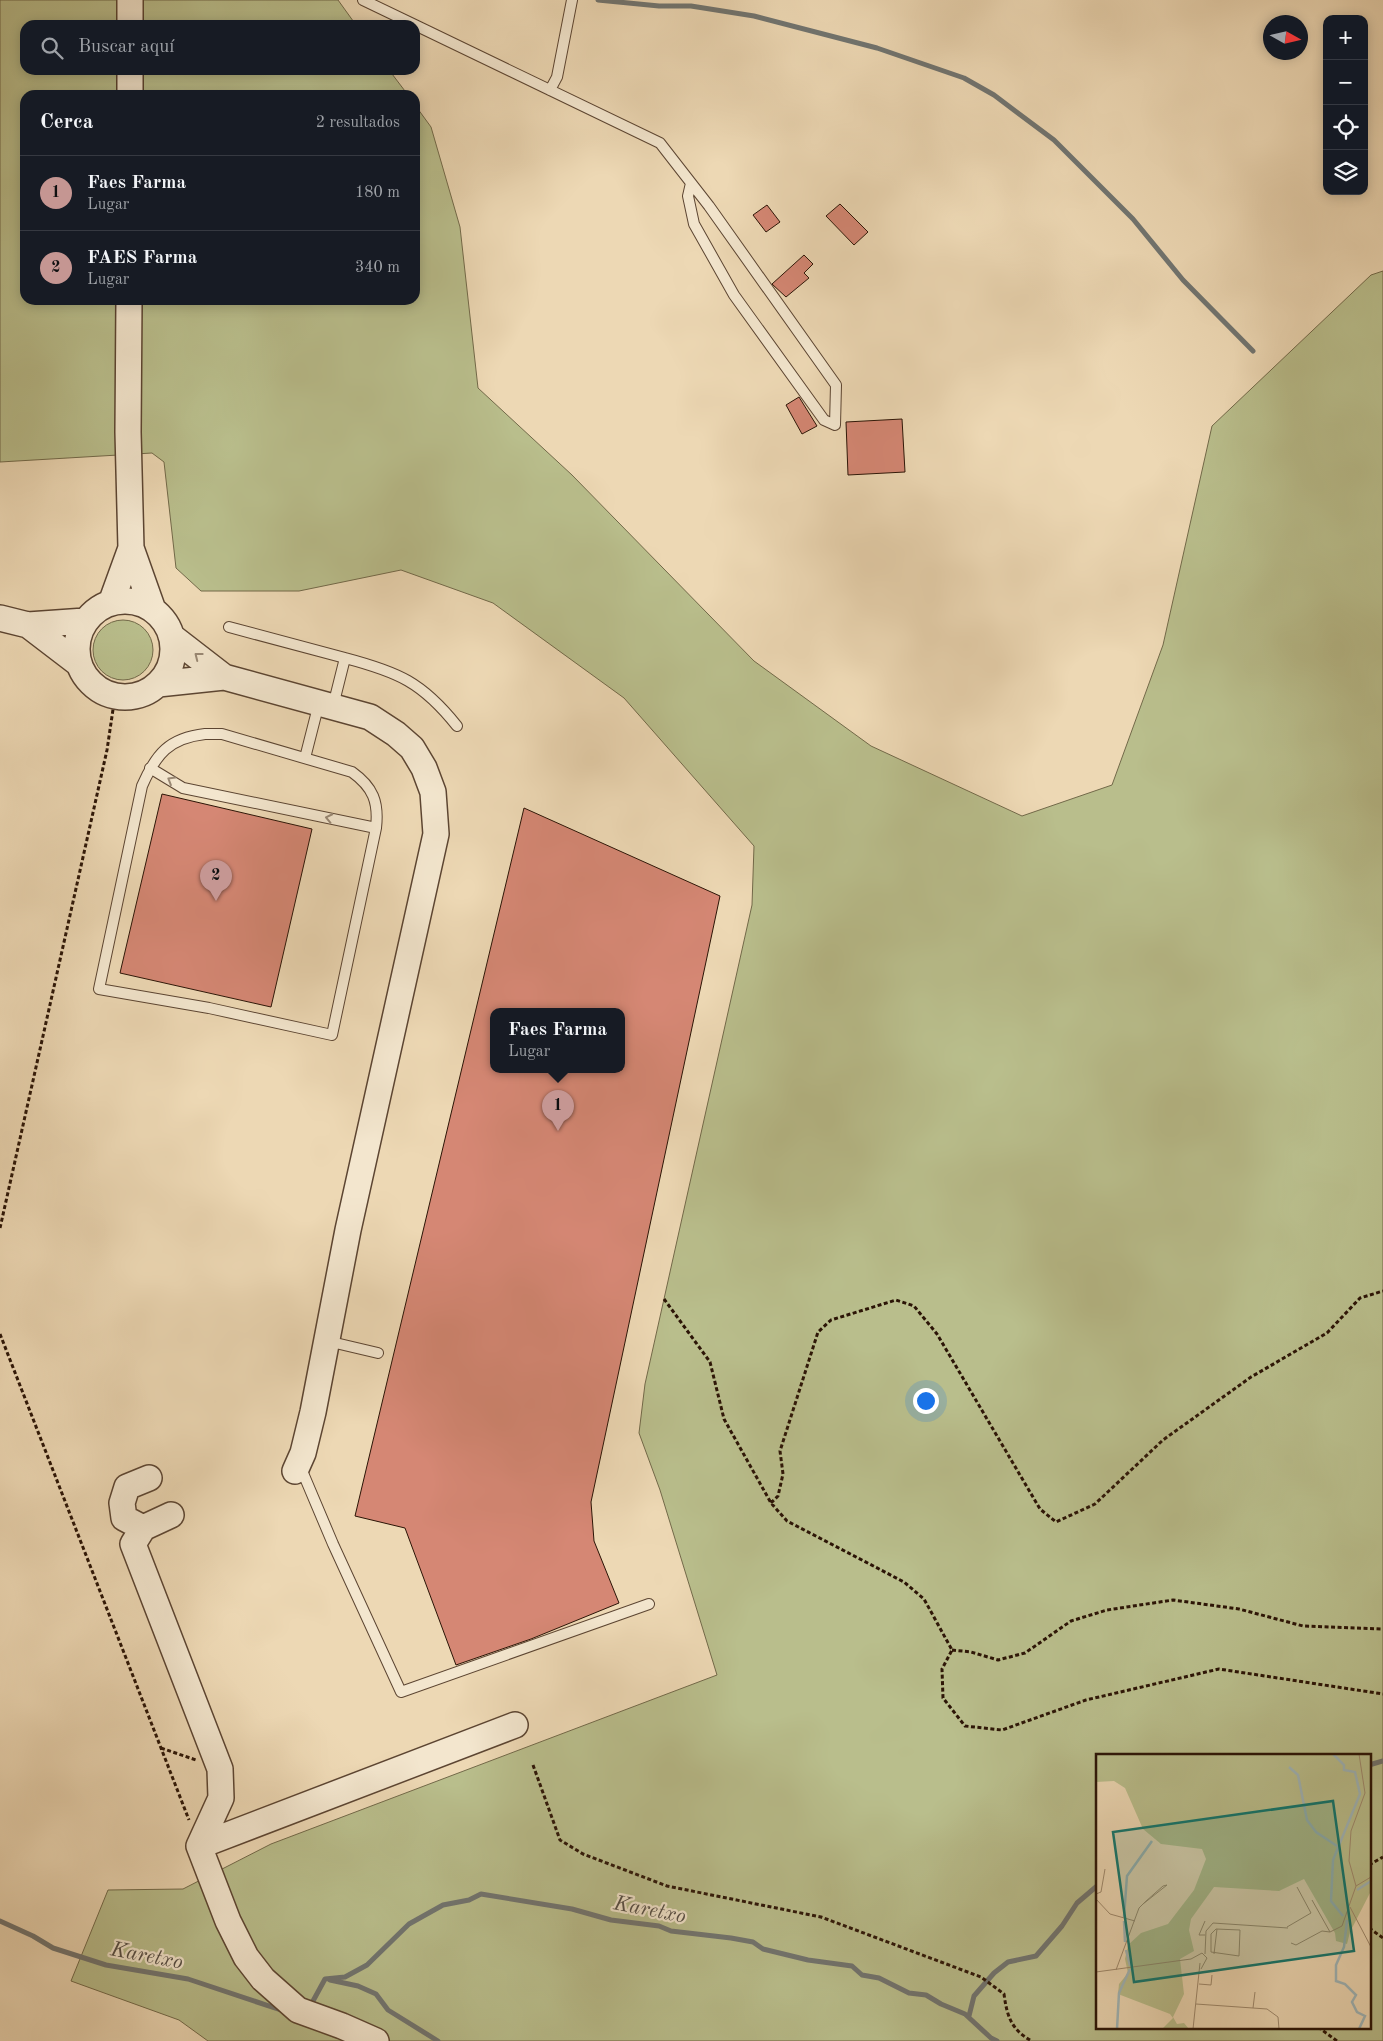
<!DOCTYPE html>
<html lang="es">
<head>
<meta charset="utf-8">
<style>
	body { margin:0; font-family:"Old Standard TT",serif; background:#242831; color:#f1f3f6 }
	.controls { position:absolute; right:15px; top:15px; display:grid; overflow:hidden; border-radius:10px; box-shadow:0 2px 12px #0003 }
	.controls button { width:45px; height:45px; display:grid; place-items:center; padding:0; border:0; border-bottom:1px solid #363941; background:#171b24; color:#f1f3f6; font:25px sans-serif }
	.compass { position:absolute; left:1263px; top:15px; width:45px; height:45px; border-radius:50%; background:#171b24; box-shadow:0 2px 12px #0003; rotate:98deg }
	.you { position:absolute; left:925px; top:1400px; width:18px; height:18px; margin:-12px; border:4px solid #fff; border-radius:50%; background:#1a73e8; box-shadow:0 0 0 8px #1a73e833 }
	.badge { display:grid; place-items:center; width:32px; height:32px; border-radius:50%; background:#c59692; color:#111; font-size:16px; font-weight:700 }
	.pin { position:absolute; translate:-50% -41px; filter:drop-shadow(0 1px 2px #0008) }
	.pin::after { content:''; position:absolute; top:26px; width:18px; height:15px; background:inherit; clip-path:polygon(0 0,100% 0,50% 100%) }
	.popup { position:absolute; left:490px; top:1008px; width:135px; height:65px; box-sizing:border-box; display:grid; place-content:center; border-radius:10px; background:#171b24; filter:drop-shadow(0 1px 4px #0005); font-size:16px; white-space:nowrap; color:#9ea1a6 }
	.popup b { font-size:19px; color:#f1f3f6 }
	.popup::after { content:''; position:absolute; left:50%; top:100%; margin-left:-10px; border:10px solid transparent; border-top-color:#171b24 }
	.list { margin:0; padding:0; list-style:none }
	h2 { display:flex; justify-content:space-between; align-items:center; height:65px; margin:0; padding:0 20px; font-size:21px }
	h2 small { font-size:16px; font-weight:400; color:#9ea1a6 }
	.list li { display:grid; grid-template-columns:32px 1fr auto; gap:15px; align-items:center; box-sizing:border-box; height:75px; padding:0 20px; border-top:1px solid #363941 }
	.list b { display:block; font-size:19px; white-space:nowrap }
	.list p { margin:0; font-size:16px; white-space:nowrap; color:#9ea1a6 }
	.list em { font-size:16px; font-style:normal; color:#9ea1a6 }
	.icon { flex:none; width:28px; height:28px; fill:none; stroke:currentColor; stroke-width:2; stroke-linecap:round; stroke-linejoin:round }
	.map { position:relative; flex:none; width:1383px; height:2041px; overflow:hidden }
	.search { position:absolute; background:#171b24; box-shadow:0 2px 12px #0003; left:20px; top:20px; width:400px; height:55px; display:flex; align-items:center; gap:12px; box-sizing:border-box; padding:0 18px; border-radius:15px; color:#9ea1a6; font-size:19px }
	.panel { position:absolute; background:#171b24; box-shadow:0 2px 12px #0003; left:20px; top:90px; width:400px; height:215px; border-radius:15px }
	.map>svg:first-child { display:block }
	.green { fill:#b9be8c; stroke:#726949; fill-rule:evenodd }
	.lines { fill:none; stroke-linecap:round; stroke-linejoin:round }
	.stream { stroke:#717571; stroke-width:5 }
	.building { fill:#d58774; stroke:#2b1406; fill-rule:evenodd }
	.service-casing { stroke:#5c4532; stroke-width:12 }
	.tertiary-casing { stroke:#5c4532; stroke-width:28 }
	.path { stroke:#2b1406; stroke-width:3; stroke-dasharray:4 2.5; stroke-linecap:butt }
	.service { stroke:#f3e6ce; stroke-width:10 }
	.tertiary { stroke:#f3e6ce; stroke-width:25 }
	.oneway { stroke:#998874 }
	.labels { text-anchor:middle; stroke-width:4.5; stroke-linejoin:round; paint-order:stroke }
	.water-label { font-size:21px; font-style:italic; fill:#544d45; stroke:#f3e6ce }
	.inset-river { fill:none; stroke:#9fb6b9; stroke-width:2.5 }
	.inset-road { fill:none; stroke:#9f8a6e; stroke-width:1 }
	.view { fill:#0f766e; fill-opacity:0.15; stroke:#0f766e; stroke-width:2.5 }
	.inset-edge { fill:none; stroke:#2b1406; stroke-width:2.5 }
</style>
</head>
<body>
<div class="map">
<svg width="1383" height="2041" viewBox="0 0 1383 2041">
	<rect width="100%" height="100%" fill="#edd8b4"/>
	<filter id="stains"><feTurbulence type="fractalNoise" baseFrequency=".004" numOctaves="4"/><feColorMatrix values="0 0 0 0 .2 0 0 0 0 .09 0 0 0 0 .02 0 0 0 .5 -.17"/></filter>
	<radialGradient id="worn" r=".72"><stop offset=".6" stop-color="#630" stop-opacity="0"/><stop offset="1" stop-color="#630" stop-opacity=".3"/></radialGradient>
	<path class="green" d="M0,0H338L356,25H25V70H389L408,95H25V300H415V105L431,127L460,227L478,388L572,475L754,661L871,746L1022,816L1112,785L1163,645L1212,426L1371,275L1383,271V2041H208L179,2020L71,1981L108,1890L183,1889L271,1844L717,1675L660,1490L639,1433L645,1384L752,905L754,846L624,698L493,603L401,570L299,591H201L176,568L164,462L152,453L0,462ZM1097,1755H1369V2027H1097Z
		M93 650a30 30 0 1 1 60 0a30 30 0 1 1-60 0Z"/>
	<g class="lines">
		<path class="stream" d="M598,0L659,6H691L754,16L877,48L964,78L994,95L1054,140L1133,219L1183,280L1253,351
			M1369,1765L1383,1761
			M0,1921L33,1936L53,1948L106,1965L188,1979L284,2011
			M330,1980L358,1986L376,1994L388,2010L438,2041
			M313,2001L325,1979L345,1977L367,1965L409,1924L443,1905L469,1900L481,1894L572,1909L611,1920L659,1926L671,1931L731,1938L753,1942L763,1949L808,1960L852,1966L862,1975L879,1978L909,1993L926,1995L941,2004L965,2014L991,2038L997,2041
			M969,2016L974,1996L994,1973L1008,1962L1036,1956L1062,1926L1077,1903L1097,1886"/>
	</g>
	<path class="building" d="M840,204L868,232L854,245L826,216Z
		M767,205L780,222L766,232L753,215Z
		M804,255L813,264L804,273L809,278L786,297L772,284Z
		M799,397L817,426L802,434L786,405Z
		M902,419L905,472L848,475L846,422Z
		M162,794L312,829L271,1007L120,973Z
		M524,808L720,896L591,1502L594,1541L619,1603L531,1639L456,1665L405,1528L355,1516ZM494,1012H622V1070H494Z"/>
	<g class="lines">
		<defs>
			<path id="service" d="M363,0L415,25
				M415,25L660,143L709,206L836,385L835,425L824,420L734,295L694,224L688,196L691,183
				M550,90L557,77L572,0
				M229,627L345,658
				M333,706L345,658C398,672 422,682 457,726
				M205,734H222L352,772C373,787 379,802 376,828L332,1035L209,1008L99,989L142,786C156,754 169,738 205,734Z
				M305,758L319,703
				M150,768L183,788L376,828
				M327,1341L378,1353
				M300,1466L333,1544L401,1692L649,1604"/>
			<path id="tertiary" d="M130,25V0
				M130,95V70
				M129,300L128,432L131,548L153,610
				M77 649a48 48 0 1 1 96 0a48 48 0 1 1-96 0Z
				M111,603L131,548
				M0,618L28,625L85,621
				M28,625L79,664
				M171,636L224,677
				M158,684L224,677L370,717L396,734L412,748L424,768L433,792L436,834L348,1230L313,1412L303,1453L295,1471
				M149,1478L127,1487L122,1503L124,1518L143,1528L133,1544L220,1769L221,1798L199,1846L228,1921L246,1957L263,1979L298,2010L342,2026L376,2041
				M143,1528L171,1515
				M199,1846L515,1725"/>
		</defs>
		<use href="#service" class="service-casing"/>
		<use href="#tertiary" class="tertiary-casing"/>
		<path class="path" d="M0,1228L107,750L115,696
			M664,1299L710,1362L724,1419L771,1503L787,1521L904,1582L924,1599L952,1650L942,1669L943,1698L965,1726L1002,1730L1086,1700L1219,1669L1383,1694
			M0,1334L189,1820
			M771,1503L778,1496L783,1474L780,1451L818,1332L831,1320L896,1300L914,1306L937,1334L1040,1509L1056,1522L1095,1504L1163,1440L1251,1377L1327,1333L1360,1298L1383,1291
			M952,1650L971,1652L998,1660L1025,1653L1071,1621L1107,1610L1173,1600L1239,1609L1303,1626L1383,1629
			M161,1748L196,1760
			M533,1765L560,1840L583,1854L667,1886L821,1917L981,1977L1004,1994C1007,2016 1011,2030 1032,2041
			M1369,1865L1383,1857
			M1369,1928L1383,1938
			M1318,2027L1337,2041"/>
		<use href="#service" class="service"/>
		<use href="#tertiary" class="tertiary"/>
	</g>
	<defs><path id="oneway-chevron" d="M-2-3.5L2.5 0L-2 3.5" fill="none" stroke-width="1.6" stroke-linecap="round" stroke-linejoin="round" transform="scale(1.25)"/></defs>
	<g class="oneway">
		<use href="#oneway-chevron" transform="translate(198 656) rotate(-142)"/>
		<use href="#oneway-chevron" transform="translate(171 780) rotate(-149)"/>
		<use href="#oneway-chevron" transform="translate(329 818) rotate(-168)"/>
	</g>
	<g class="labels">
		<g class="water-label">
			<text transform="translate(650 1909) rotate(11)" y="7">Karetxo</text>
			<text transform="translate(147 1955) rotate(11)" y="7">Karetxo</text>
		</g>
	</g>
	<g transform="translate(1096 1754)">
		<rect width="275" height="275" fill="#edd8b4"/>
		<path d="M0,0H275V137L254,178L251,190L240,187L239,179L208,125L183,137L118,133L95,165L93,176L98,197L84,205L88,240L77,263L81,270L88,269L93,275H66L77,264L74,260L22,240L23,230L32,219L29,205L32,191L45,179L72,170L98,136L110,105L106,95L65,90L47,75L29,34L18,27L0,28Z" fill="#b9be8c"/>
		<path class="inset-river" d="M237,0L248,11V16L259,18L264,40L237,106L235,147L247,162M193,13L202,21L211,66L220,78L241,92M261,136L275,127M28,163L31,122L56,87M251,166L248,193L240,211V227L249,230L260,241L256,248L261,258L269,262L263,275M28,167L29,188M30,196L34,212M21,275L23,239L34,215"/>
		<path class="inset-road" d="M260,132L253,107L255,77L269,39L263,0M0,140L5,138L9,115M0,145L14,160L39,167M216,146L234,178M254,153L275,193M191,173L215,159L201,133M120,175L144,176L143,202L115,198V180ZM109,181H103L109,167M195,189L200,191L226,177L234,178L246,172L260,132L275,123M109,200L110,177L117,169L192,174M118,200L121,175M20,216L43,154L49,148L67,132L71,131L47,150M0,218L95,205L106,199L111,204L105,215M103,230L115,231L116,221M100,250L171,255L182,263L183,275M157,254L159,238M97,275L104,209"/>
		<path class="view" d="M237,47L258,197L38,228L17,78Z"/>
		<rect width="275" height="275" class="inset-edge"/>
	</g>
	<rect width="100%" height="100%" filter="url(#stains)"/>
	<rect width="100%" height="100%" fill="url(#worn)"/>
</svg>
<div class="controls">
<button>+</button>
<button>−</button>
<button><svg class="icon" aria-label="locate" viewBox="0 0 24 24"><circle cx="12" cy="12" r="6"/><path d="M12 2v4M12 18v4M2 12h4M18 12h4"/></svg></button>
<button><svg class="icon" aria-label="layers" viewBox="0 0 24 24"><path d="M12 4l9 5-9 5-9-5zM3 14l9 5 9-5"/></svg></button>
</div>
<svg class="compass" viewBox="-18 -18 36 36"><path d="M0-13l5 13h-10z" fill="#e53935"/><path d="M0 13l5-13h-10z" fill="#9ea1a6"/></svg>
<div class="you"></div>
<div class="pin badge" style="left:558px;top:1131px">1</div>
<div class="popup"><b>Faes Farma</b>Lugar</div>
<div class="pin badge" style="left:216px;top:901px">2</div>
<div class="search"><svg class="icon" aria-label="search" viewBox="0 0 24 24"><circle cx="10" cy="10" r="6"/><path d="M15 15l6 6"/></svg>Buscar aquí</div>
<section class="panel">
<h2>Cerca<small>2 resultados</small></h2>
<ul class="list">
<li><span class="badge">1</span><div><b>Faes Farma</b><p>Lugar</p></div><em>180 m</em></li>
<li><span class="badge">2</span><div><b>FAES Farma</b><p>Lugar</p></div><em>340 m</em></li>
</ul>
</section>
</div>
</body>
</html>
